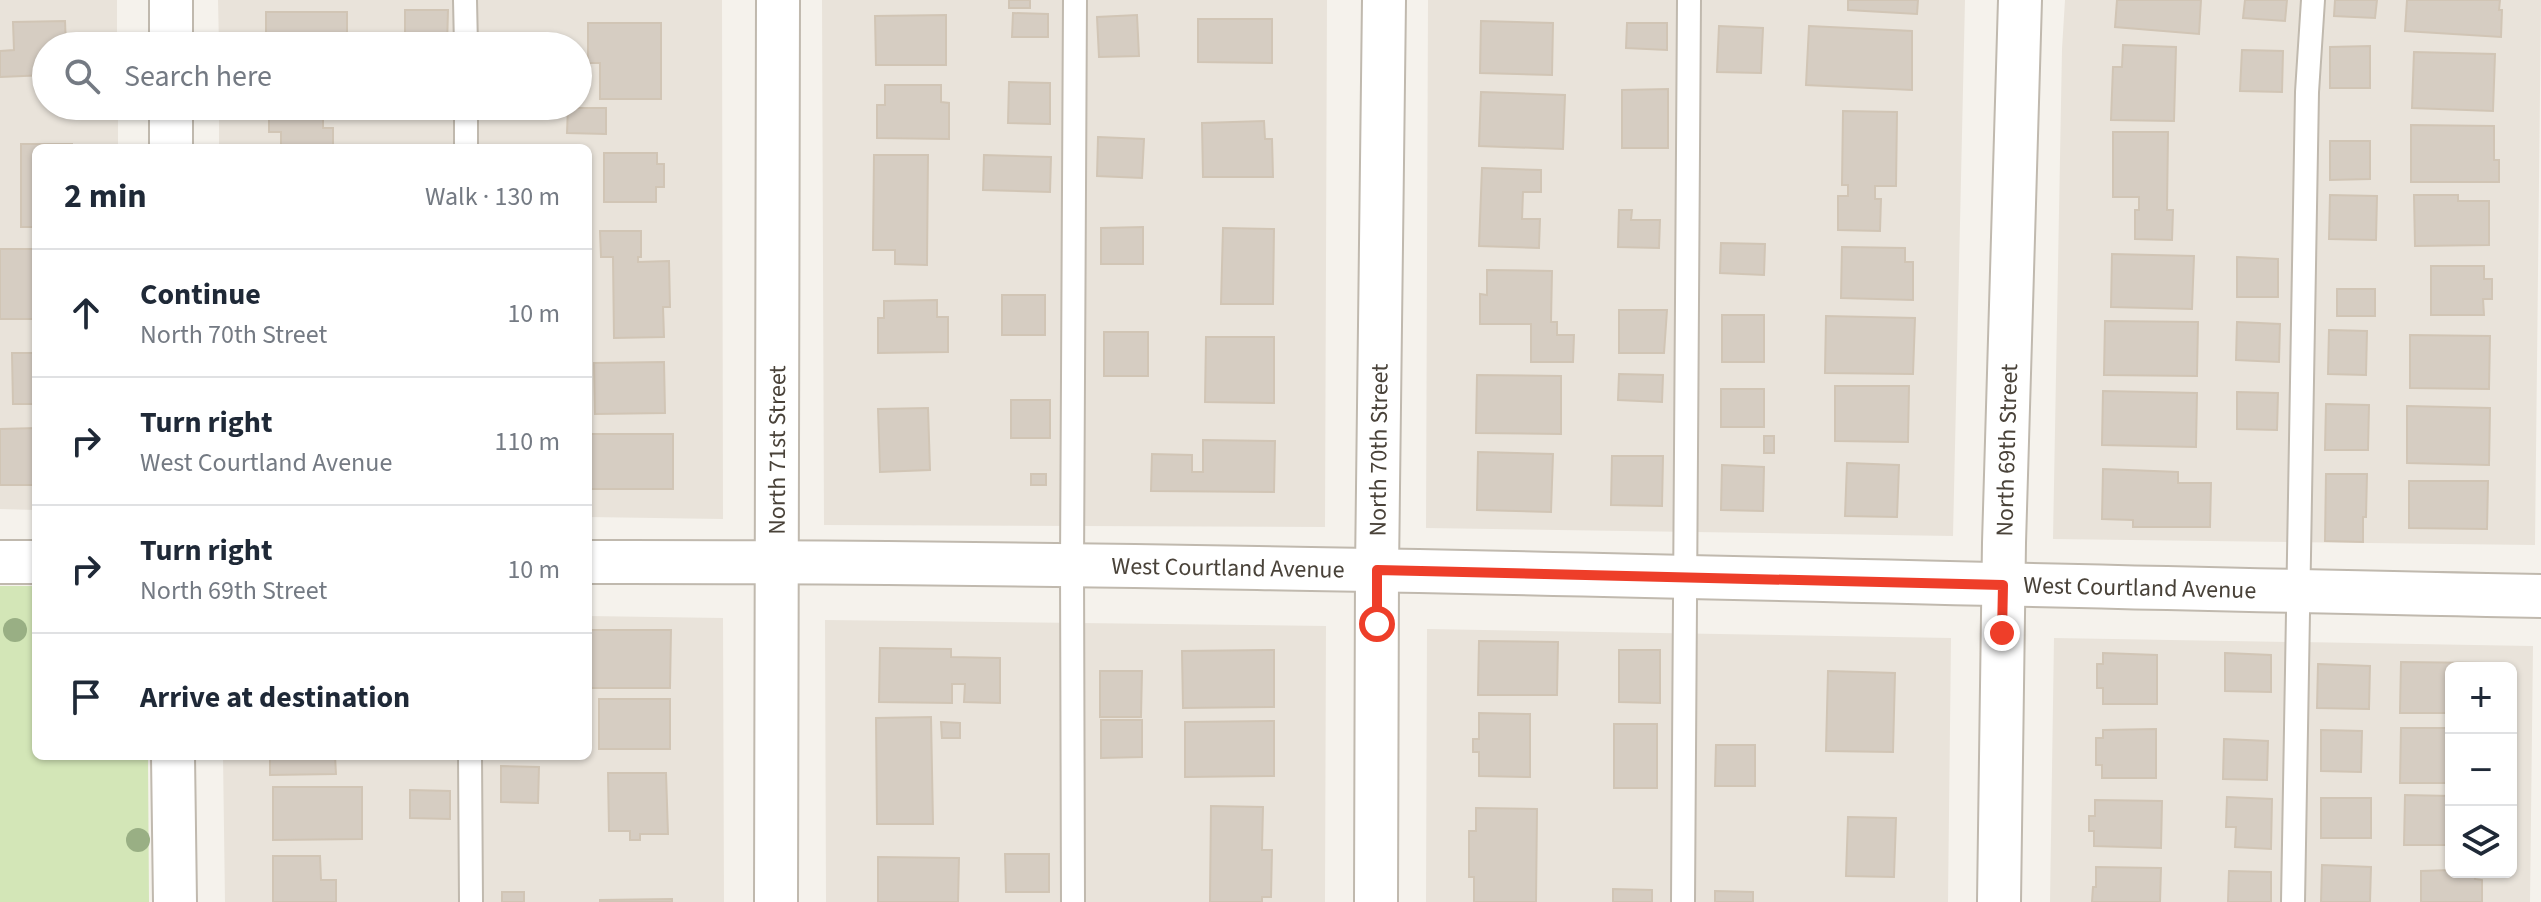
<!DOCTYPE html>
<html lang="en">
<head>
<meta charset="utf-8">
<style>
	body { margin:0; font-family:"Source Sans 3",sans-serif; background:#f2f2f3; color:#1f2937 }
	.controls { position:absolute; right:24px; bottom:24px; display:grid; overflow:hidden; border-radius:12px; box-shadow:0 2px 6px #0004 }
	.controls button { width:72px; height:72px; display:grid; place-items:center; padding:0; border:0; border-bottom:2px solid #e0e1e3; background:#fff; color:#1f2937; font:40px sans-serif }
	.stop { position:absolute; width:24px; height:24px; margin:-18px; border:6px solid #ee3e29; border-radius:50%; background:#fff }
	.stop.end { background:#ee3e29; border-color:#fff; box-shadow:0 2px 8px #0008 }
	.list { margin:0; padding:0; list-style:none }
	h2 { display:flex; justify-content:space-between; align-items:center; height:104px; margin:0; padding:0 32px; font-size:34px }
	h2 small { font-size:26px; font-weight:400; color:#747a83 }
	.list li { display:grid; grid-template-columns:52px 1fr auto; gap:24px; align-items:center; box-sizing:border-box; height:128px; padding:0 32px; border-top:2px solid #e0e1e3 }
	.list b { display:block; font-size:30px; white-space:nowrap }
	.list p { margin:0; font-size:26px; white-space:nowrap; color:#747a83 }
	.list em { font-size:26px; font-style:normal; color:#747a83 }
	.icon { flex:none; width:44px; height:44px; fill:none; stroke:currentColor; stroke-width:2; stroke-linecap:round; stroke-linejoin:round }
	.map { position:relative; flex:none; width:2541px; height:902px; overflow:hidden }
	.search { position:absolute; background:#fff; box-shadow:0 2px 6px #0004; left:32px; top:32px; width:560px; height:88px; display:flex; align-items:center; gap:20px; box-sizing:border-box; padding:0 28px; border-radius:44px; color:#747a83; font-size:30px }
	.panel { position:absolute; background:#fff; box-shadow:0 2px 6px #0004; left:32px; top:144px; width:560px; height:616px; border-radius:12px }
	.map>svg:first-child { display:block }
	.residential { fill:#e9e3da; fill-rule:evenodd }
	.green { fill:#d3e6b7 }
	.building { fill:#d6cdc2; stroke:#d1c5b5; stroke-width:2 }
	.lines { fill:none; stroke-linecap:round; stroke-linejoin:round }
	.service-casing { stroke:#c0b9ae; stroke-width:26 }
	.minor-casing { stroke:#c0b9ae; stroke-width:46 }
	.service { stroke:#fff; stroke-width:22 }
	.minor { stroke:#fff; stroke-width:42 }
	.tree { fill:#99af84 }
	.route { stroke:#ee3e29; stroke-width:10 }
	.labels { text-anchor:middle; stroke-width:6; stroke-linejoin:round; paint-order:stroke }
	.street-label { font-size:24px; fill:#494239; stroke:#fff }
</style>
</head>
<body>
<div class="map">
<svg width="2541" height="902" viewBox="0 0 2541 902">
	<rect width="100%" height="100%" fill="#f5f2ec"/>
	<path class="residential" d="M0,0H117V46H46V106H118V148H36V510L0,509Z
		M218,0H722L723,519L588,517V148H219V106H578V46H219Z
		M822,0H1327L1325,527L824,525Z
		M1428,0H1965L1953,536L1426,528Z
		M2065,0H2541L2535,545L2053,539L2062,49Z
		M588,616L723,618L724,902H225L223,756H588Z
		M825,620L1326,626L1325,902H826Z
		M1427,629L1951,638L1948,902H1426Z
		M2054,638L2533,646L2530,902H2050ZM2451,668H2511V872H2451Z"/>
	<path class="green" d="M0,586H36V756H148L149,902H0Z"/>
	<path class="building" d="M1009,0H1030V8H1009Z
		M1848,0H1918L1917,14L1848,10Z
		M2117,0H2201L2199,34L2115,27Z
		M2245,0H2287L2285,21L2243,18Z
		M2335,0H2377L2375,18L2334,16Z
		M2407,0H2500L2499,10H2502L2501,37L2405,31Z
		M405,10H448L447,46H405Z
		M266,12H347V46H266Z
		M1013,13L1048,14V37H1012Z
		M946,15V65H876L875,16Z
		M1137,15L1139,56L1099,57L1097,17Z
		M1198,19H1272V63L1198,62Z
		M65,21L66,46H46V75L0,77V51L14,50L13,22Z
		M1481,21L1553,23L1552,75L1480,73Z
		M588,23H661V99H600V63H588Z
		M1627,23H1667V50L1626,48Z
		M1719,26L1763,28L1761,73L1717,72Z
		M1809,26L1912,31V90L1806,85Z
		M2123,45L2176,47L2174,121L2111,120L2113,67H2122Z
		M2370,46V88H2330V47Z
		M2242,50L2283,51L2282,92L2240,91Z
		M2414,52L2495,54L2493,111L2412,108Z
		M1009,82L1050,83V124L1008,123Z
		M885,85H941V102L949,103V139L877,138V105H885Z
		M1668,89V148H1622V90Z
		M1481,92L1565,95L1563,149L1479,146Z
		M269,106H323V128H333V148H281V132H269Z
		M568,108H606V134L567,133Z
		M1843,111L1897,112L1896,186H1875V199H1881L1880,231L1838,230V196H1848V185H1842Z
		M1264,121L1265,139H1272L1273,177H1203L1202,123Z
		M2411,125L2494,126V160H2499V182H2411Z
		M2113,132H2168L2167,210H2173L2172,240L2135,239V210H2139V197H2113Z
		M1098,137L1144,139L1142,178L1097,176Z
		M2330,141H2370V179L2330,180Z
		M21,144H72V148H36V227H21Z
		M604,153H657V164H664V187H656V202H604Z
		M874,155H928L927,265L895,264V250H873Z
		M984,155L1051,157L1050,192L983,190Z
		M1482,168L1541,170V192H1523L1522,219H1540L1539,248L1479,246Z
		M2330,195L2377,196L2376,240L2329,239Z
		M2414,195H2458V201H2489V245L2415,246Z
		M1619,210H1632L1631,220H1660L1659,248L1618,247Z
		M1143,227V264H1101V228Z
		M1223,228L1274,229L1273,304H1221Z
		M600,231H641V257H638V262L669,261L670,307H663L664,337L614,338L613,257H601Z
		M1721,243L1765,244L1764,275L1720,273Z
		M1842,247L1905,248V262H1913V300L1841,298Z
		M0,249H36V319H0Z
		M2112,254L2194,256L2192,309L2111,307Z
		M2237,257L2278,259V297H2237Z
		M2431,266H2484V279H2492V299H2483L2484,315H2431Z
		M1487,270L1552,271L1551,322H1557V335H1574L1573,362H1531V324H1480V294L1487,295Z
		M2337,289H2375V316H2337Z
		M1002,295H1045V335H1002Z
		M937,300V317H948V352L878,353V318H884V301Z
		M1619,310H1667L1664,353H1619Z
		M1722,315H1764V362H1722Z
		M1826,316L1915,318L1913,374L1825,373Z
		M2105,321L2198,322L2197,376L2104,375Z
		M2237,322L2280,324L2279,362L2236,360Z
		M2329,330L2367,331L2366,375L2328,374Z
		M1104,332H1148V376H1104Z
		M2410,335L2490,336L2489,389L2410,388Z
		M1206,337H1274V403L1205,402Z
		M12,353H36V404H13Z
		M664,362L665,413L595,414L594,363Z
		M1619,374L1663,375L1662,402L1618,400Z
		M1477,375L1561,376V434L1476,433Z
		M1835,386H1909L1908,442L1835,441Z
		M1721,389H1764V427H1721Z
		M2103,391L2197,393L2196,447L2102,445Z
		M2237,392L2278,393L2277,430L2237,429Z
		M1011,400H1050V438H1011Z
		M2326,404L2369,405L2368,450H2325Z
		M2407,406L2490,408L2489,465L2407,463Z
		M928,408L930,470L880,472L878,409Z
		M36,428V478H33V485H0V429Z
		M588,434H673V489H588Z
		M1764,436H1774V453H1764Z
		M1203,440L1275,441L1274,492L1151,491L1152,454L1192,455V472H1203Z
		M1478,452L1553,454L1551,512L1477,510Z
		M1612,456H1663L1662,506L1611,505Z
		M1847,463L1899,465L1897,517L1845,516Z
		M1722,465L1764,467L1763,511L1721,510Z
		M2103,469L2178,472V483H2211L2210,527H2133V520L2102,519Z
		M1031,474H1046V485H1031Z
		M2326,474H2367L2366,517H2363V542L2325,541Z
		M2409,481H2488L2487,529L2409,528Z
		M588,630H671L670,688H588Z
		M1479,641L1558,642L1557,695H1478Z
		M880,648L951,649V657L1000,658V703L964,702L965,684H952V703L879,702Z
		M1274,650V707L1183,708L1182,651Z
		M1619,650H1660V703L1619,702Z
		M2103,653L2157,655V704H2103V688H2097V664H2103Z
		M2225,653L2271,655V692L2225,691Z
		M2401,662L2485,663V668H2451V713H2400Z
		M2318,664L2370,666L2369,709L2317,708Z
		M1100,671H1142L1141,717H1100Z
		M1828,671L1895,673L1893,752L1826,751Z
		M599,699H670V749H599Z
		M1479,713L1530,714V777L1479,776V752H1473V739H1479Z
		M931,717L933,824H877L876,718Z
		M1101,720H1142V757L1101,758Z
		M1274,721V776L1185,777V722Z
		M941,722L960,723V738H942Z
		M1614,724H1657V788H1614Z
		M2401,728H2451V783H2400Z
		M2156,729V778H2102V765H2096V738H2103V730Z
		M2321,730L2362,731L2361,772L2321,771Z
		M2224,739L2268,741L2267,780L2223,779Z
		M1716,745H1755V786H1715Z
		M270,756H335L336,774L270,775Z
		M501,766L539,767L538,803L501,802Z
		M608,773H666L668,834H640V840H630V831H609Z
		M273,787H362V839L273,840Z
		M410,790L450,791V819L410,818Z
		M2405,795L2451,796V845H2404Z
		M2227,797L2272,799L2271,849L2235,847L2236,827H2226Z
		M2321,798H2371V838H2321Z
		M2095,800L2162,801L2161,848L2094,846V831H2089V816H2095Z
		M1211,806L1263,807L1262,850H1272L1271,897H1262V902H1210Z
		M1476,808L1537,809L1536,902H1474V877H1469V831H1476Z
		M1848,817L1896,818L1894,877L1846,876Z
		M1005,854H1049V892H1006Z
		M273,856H320L321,880H336V902H273Z
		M878,857L959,858L958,902H878Z
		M2322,865L2371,867L2370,902H2321Z
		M2096,867L2161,868L2160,902H2092L2093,887H2096Z
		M2451,870V872H2475V879L2482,880V902H2421V871Z
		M2229,871L2271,872V902H2228Z
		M1613,889L1652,890V902H1613Z
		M1715,891L1753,892V902H1715Z
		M502,892H524V902H502Z
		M672,899V902H600V900Z"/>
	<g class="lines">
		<defs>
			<path id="service" d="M465,0L466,46
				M466,106V148
				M470,756L471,902
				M1073,902L1072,566L1075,0
				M1683,902L1689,0
				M2293,902L2307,92L2313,0"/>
			<g id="minor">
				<path d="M171,0V46"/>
				<path d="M171,106V148"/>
				<path d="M0,562H36"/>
				<path id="s1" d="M588,562C1239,561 1890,584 2541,596"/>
				<path d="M173,756L175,902"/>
				<path id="s2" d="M776,902L778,0"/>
				<path id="s3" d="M1376,902L1377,570L1384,0"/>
				<path id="s4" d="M1999,902L2004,543L2020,0"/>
			</g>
		</defs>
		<use href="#service" class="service-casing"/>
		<use href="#minor" class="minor-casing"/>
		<use href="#service" class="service"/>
		<use href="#minor" class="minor"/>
	</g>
	<g class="tree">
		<circle cx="15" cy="630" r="12"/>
		<circle cx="138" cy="840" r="12"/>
	</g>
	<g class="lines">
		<path class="route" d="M1377,624V570L1421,571L2003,585L2002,633"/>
	</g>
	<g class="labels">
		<g class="street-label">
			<text dy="8" stroke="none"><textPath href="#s2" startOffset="452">North 71st Street</textPath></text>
			<text dy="8" stroke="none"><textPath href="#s3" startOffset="452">North 70th Street</textPath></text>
			<text dy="8" stroke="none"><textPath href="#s4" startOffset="452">North 69th Street</textPath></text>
			<text dy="8" stroke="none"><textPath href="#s1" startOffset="640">West Courtland Avenue</textPath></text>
			<text dy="8" stroke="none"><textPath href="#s1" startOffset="1552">West Courtland Avenue</textPath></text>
		</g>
	</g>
</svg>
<div class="controls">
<button>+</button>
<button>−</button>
<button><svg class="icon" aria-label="layers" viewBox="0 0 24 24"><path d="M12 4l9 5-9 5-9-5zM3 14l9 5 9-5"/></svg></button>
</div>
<div class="stop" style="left:1377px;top:624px"></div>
<div class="stop end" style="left:2002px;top:633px"></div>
<div class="search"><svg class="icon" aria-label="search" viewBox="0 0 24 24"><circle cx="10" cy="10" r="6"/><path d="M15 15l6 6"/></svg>Search here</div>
<section class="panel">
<h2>2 min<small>Walk · 130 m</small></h2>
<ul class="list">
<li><svg class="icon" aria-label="ahead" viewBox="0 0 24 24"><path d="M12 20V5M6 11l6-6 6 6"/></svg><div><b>Continue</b><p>North 70th Street</p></div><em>10 m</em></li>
<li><svg class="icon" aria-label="right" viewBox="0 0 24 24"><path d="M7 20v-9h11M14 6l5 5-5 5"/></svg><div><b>Turn right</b><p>West Courtland Avenue</p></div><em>110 m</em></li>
<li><svg class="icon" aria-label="right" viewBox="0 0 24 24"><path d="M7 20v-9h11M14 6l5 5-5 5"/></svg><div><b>Turn right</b><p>North 69th Street</p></div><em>10 m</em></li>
<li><svg class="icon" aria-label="arrive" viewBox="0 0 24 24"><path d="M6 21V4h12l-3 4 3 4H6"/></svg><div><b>Arrive at destination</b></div></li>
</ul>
</section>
</div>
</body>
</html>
